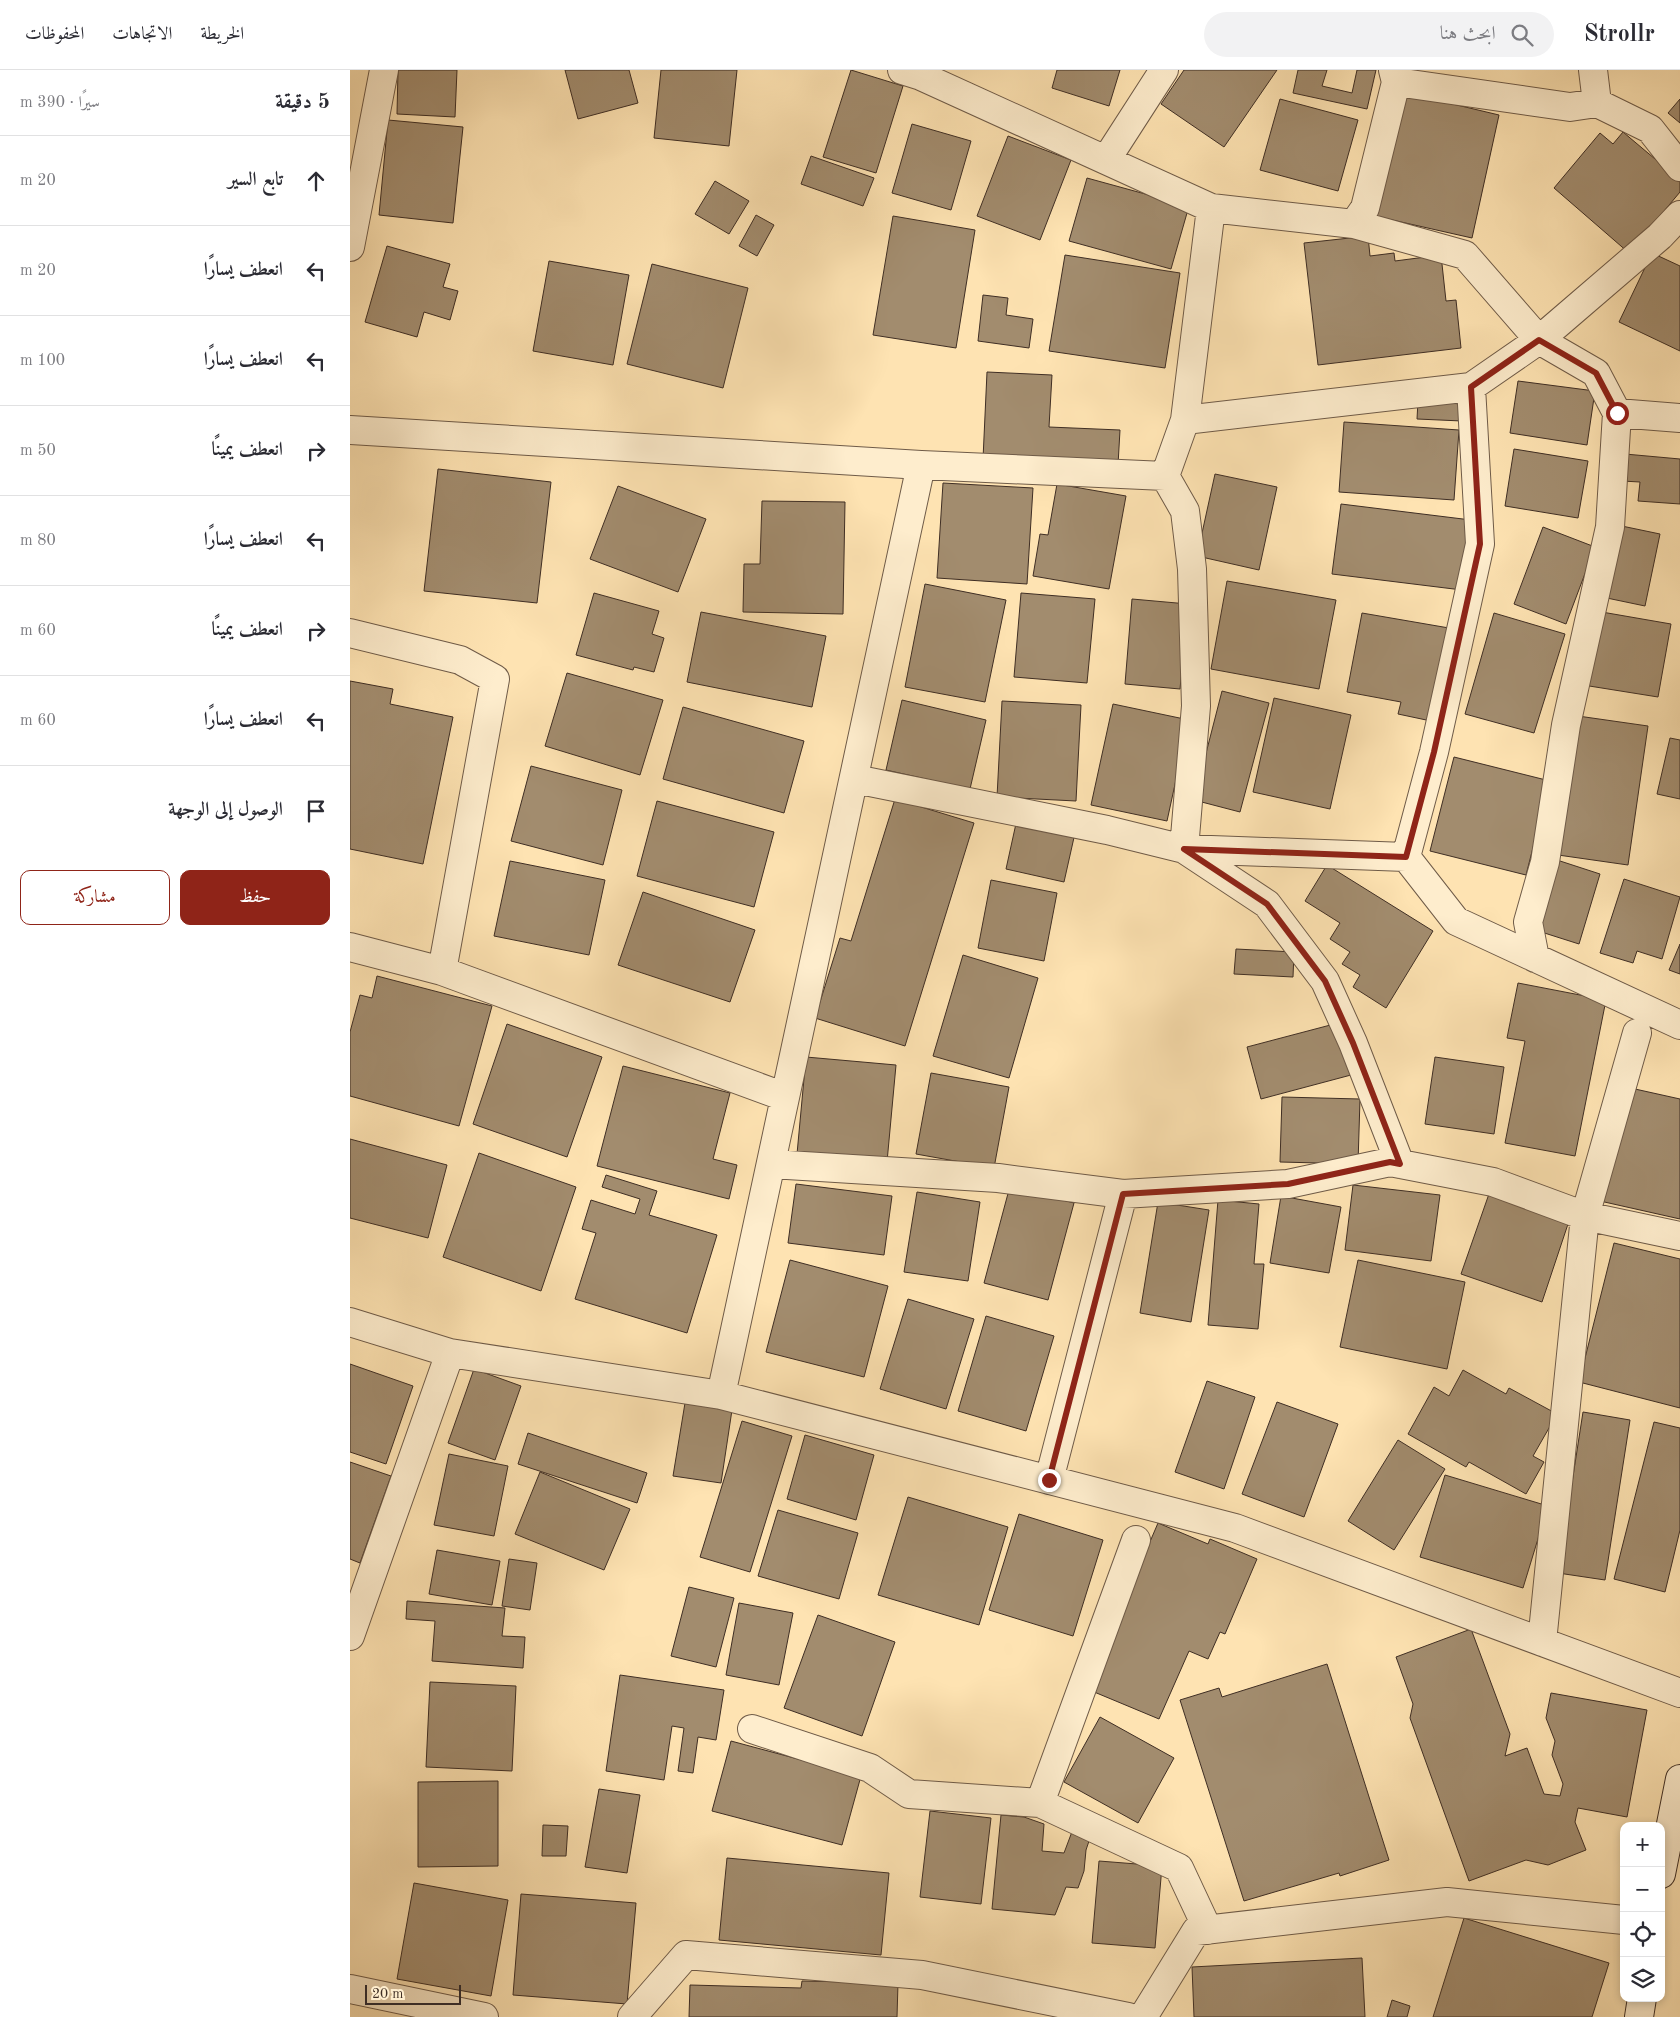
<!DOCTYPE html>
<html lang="ar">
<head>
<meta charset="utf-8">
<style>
	body { margin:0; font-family:"Old Standard TT",Amiri,serif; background:#f2f2f3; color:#2b2b33; direction:rtl }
	.controls { position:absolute; right:15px; bottom:15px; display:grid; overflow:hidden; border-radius:10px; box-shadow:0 2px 8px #0003 }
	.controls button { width:45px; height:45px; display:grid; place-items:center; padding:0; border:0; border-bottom:1px solid #e1e1e2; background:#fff; color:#2b2b33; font:25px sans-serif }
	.scale { position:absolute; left:15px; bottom:12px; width:96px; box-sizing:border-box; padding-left:5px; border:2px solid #3f2e24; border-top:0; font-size:14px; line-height:18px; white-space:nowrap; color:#3f2e24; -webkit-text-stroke:4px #feedcd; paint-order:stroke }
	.stop { position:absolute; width:15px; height:15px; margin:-11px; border:4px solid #8f2418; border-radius:50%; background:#fff }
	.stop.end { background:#8f2418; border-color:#fff; box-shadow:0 1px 5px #0008 }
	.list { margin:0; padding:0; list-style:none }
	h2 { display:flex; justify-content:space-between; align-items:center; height:65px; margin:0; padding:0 20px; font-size:21px }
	h2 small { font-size:16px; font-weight:400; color:#7c7c81 }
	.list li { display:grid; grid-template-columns:32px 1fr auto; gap:15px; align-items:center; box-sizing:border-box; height:90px; padding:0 20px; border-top:1px solid #e1e1e2 }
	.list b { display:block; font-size:19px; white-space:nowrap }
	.list em { font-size:16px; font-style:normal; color:#7c7c81 }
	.actions { display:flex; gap:10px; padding:15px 20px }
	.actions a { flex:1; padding:11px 0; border:1px solid #8f2418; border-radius:10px; text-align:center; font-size:18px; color:#8f2418 }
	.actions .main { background:#8f2418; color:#fff }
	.icon { flex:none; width:28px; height:28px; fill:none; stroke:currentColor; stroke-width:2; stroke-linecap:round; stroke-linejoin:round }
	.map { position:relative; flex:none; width:1330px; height:1947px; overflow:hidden; direction:ltr }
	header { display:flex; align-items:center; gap:30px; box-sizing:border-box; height:70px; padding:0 25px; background:#fff; border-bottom:1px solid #e1e1e2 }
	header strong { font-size:24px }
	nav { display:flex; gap:28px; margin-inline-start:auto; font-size:18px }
	.search { width:350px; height:45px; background:#f2f2f3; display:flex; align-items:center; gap:12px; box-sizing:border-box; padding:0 18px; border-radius:28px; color:#7c7c81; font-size:19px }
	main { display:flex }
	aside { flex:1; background:#fff }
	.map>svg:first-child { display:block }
	.building { fill:#a28c6e; stroke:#3f2e24 }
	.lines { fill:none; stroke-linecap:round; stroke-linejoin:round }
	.street-casing { stroke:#6f5b48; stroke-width:30 }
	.secondary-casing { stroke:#3f2e24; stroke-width:30 }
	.street { stroke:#feedcd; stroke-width:28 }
	.secondary { stroke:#feedcd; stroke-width:28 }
	.route { stroke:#8f2418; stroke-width:6 }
</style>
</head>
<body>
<header>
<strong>Strollr</strong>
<div class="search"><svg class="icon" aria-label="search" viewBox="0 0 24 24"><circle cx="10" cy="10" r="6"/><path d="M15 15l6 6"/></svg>ابحث هنا</div>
<nav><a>الخريطة</a><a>الاتجاهات</a><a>المحفوظات</a></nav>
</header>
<main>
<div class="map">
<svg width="1330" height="1947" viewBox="0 0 1330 1947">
	<rect width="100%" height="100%" fill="#fee3b2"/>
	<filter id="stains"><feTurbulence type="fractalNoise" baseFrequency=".004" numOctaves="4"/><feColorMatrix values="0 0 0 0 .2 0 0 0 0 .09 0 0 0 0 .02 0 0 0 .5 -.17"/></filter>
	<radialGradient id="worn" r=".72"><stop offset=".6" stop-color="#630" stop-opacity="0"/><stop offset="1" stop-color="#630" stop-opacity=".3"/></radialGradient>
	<path class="building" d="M48,0H107L105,47L47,44Z
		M215,0H279L288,33L228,49Z
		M311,0H387L379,76L304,68Z
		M501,0L553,16L526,103L473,87Z
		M707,0H770L759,36L702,18Z
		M834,0H927L874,77L811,34Z
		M948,0H977L972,16L1002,23L1007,0H1026L1017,39L943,23Z
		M1048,21L1149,45L1122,168L1020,145Z
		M930,29L1008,50L988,121L910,100Z
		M1330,29V53L1318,43Z
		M38,50L113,57L103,153L29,145Z
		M562,54L621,71L601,140L542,123Z
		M1273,62L1330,110V122L1279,183L1204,118L1250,63L1263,74Z
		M658,66L721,90L690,170L627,146Z
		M461,86L524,108L513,136L451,114Z
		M737,108L839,136L821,199L719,171Z
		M365,111L399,131L379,164L345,144Z
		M406,145L424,155L407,186L389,176Z
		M543,146L625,160L606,278L523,265Z
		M1018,166L1020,186L1044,183L1045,191L1091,185L1096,231L1106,230L1111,278L968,295L954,173Z
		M37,176L100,194L93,217L108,221L100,250L74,242L67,267L15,252Z
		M1302,183L1330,196V281L1269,252Z
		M715,185L830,203L815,298L699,281Z
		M199,191L279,205L263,295L183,281Z
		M302,194L398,218L373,318L277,294Z
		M633,225L658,228L656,245L683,249L679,278L628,271Z
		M637,302L702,305L699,357L770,360L768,395L633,389Z
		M1168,311L1245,321L1237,375L1160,363Z
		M1068,331L1112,334V351L1067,349Z
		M994,352L1109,360L1104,430L989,422Z
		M1164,379L1238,391L1228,448L1155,436Z
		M1275,384L1330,389V434L1288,431L1290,412L1272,411Z
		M88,399L201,412L187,533L74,521Z
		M865,404L927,417L909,500L847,486Z
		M593,413L683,418L677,514L587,508Z
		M707,414L776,426L759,519L683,506L690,464L698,465Z
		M268,416L356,449L328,522L240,489Z
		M412,431L495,432L493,544L393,542L394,494H410Z
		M991,434L1121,450L1112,520L982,504Z
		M1267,455L1310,464L1295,536L1252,527Z
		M1193,457L1245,477L1216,554L1164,534Z
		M877,511L986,530L969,619L861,599Z
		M575,514L656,530L635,632L555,617Z
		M244,523L309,541L302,564L314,568L304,602L284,597L283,600L226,585Z
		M671,523L745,529L737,613L664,607Z
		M782,529L838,534L830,619L775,614Z
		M1246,541L1321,554L1308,627L1233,615Z
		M351,542L476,566L462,637L337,612Z
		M1012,543L1099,558L1081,651L1048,644L1051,632L997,622Z
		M1144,543L1215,564L1184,663L1115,644Z
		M217,603L313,630L290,705L195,676Z
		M0,611L43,619L40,634L103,647L73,794L0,779Z
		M872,621L919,633L890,742L844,730Z
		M924,628L1001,645L980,739L903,722Z
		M552,630L636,650L620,719L536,700Z
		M652,631L731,635L726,731L647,727Z
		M763,634L839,650L817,751L741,735Z
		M333,637L454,671L434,743L313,709Z
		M1228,646L1298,656L1278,795L1208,785Z
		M1320,668L1330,670V729L1307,724Z
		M1104,687L1200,711L1176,805L1080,781Z
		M181,696L272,720L253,795L161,771Z
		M545,729L624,753L555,976L465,948L490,868L501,871Z
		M307,731L424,762L404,837L287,806Z
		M667,749L725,763L714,812L656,799Z
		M1207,790L1250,804L1229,874L1185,860Z
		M160,791L255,810L239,885L144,866Z
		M977,795L1083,861L1036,938L1003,917L1010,905L992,894L1000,882L980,869L990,853L955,831Z
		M1274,809L1330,827L1312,889L1287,881L1283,893L1250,883Z
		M641,810L707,823L694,891L628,878Z
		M293,822L405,860L380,932L268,895Z
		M1330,874V904L1319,900Z
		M886,879L944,882L943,907L884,904Z
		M613,885L688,908L659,1008L583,986Z
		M27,906L142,936L109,1056L0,1026V962L10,925L22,928Z
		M1168,913L1256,930L1225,1086L1155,1073L1175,971L1157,968Z
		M988,953L1001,1005L911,1029L897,977Z
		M157,954L252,987L217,1087L123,1054Z
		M456,987L546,995L537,1092L447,1084Z
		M1085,987L1154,997L1144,1064L1075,1054Z
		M273,996L380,1023L363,1089L387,1095L379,1129L247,1096Z
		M581,1003L659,1017L644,1098L566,1084Z
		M1276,1017L1330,1029V1149L1250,1131Z
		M932,1027L1010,1029L1008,1094L930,1092Z
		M0,1069L97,1095L78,1168L0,1148Z
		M129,1083L226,1117L191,1221L93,1187Z
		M256,1105L307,1121L299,1145L367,1165L337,1263L225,1229L246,1163L232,1159L241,1130L285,1144L290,1129L252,1117Z
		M446,1114L542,1126L534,1185L438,1173Z
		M1003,1115L1090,1125L1081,1191L995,1180Z
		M660,1116L724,1133L698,1230L634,1213Z
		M1140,1121L1220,1148L1192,1232L1111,1204Z
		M567,1122L630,1132L618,1211L554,1202Z
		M931,1126L991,1137L979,1203L920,1193Z
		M868,1130L909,1134L904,1194H914L908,1259L858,1255Z
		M808,1132L859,1140L841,1252L790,1243Z
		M1264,1173L1330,1189V1338L1229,1312Z
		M440,1190L538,1216L514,1307L416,1282Z
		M1008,1190L1115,1212L1097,1299L990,1277Z
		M558,1229L624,1249L596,1339L530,1319Z
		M636,1246L704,1266L676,1361L608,1341Z
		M0,1294L63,1316L36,1394L0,1382Z
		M124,1299L171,1316L145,1390L98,1373Z
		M1113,1300L1156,1324L1159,1318L1207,1344L1183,1386L1194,1392L1176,1424L1119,1392L1116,1397L1058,1364L1084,1317L1099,1326Z
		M857,1311L905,1327L874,1419L825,1402Z
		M927,1332L988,1354L954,1447L892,1424Z
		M335,1333L382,1340L371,1413L323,1406Z
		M1233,1342L1280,1350L1255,1510L1208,1503Z
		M392,1351L442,1366L400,1502L350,1487Z
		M1304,1352L1330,1358V1460L1315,1522L1264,1509Z
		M178,1363L297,1403L287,1433L168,1394Z
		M455,1365L524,1385L506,1450L437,1429Z
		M1048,1370L1095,1399L1044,1480L998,1451Z
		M99,1384L158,1396L144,1466L84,1455Z
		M0,1392L41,1406L10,1493L0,1489Z
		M190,1402L280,1439L254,1500L165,1464Z
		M1095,1405L1198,1436L1173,1518L1070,1487Z
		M558,1427L658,1457L629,1555L528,1525Z
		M428,1440L508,1463L489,1529L408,1506Z
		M669,1444L753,1470L723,1566L639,1540Z
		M808,1453L858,1474L860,1469L907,1489L875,1564L870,1562L858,1589L839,1581L809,1649L737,1619Z
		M87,1480L150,1491L142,1535L79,1524Z
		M159,1489L187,1493L180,1540L152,1536Z
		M339,1517L384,1528L366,1597L321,1586Z
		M57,1531L155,1538L152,1566L175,1567L173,1598L82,1591L85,1551L56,1549Z
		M389,1533L443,1543L429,1615L376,1605Z
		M468,1545L545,1572L512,1666L434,1638Z
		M1121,1559L1160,1664L1155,1686L1177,1678L1194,1724L1210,1726L1213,1714L1202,1685L1205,1671L1196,1648L1201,1623L1297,1640L1277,1747L1228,1738L1225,1752L1236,1780L1198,1795L1176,1790L1119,1811L1060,1648L1063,1634L1046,1587Z
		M977,1594L1039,1790L990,1806L989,1803L894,1831L830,1630L869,1618L872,1627Z
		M270,1605L374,1620L366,1670L348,1667L343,1703L328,1701L334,1658L322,1656L314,1710L256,1701Z
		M80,1612L166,1616L162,1701L76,1697Z
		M750,1647L824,1688L788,1753L714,1712Z
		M381,1671L511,1706L492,1775L362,1741Z
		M148,1711V1796L68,1797V1712Z
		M249,1719L290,1725L277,1803L235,1797Z
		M580,1741L641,1748L631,1834L570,1827Z
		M651,1745L674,1747L694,1754L692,1781L714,1783L723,1759L741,1765L736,1780L734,1801L728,1818L716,1817L705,1845L642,1839Z
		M193,1755L218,1756L216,1786H192Z
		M377,1788L539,1803L531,1885L369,1870Z
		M749,1791L812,1796L805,1878L742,1873Z
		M64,1813L158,1830L141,1926L47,1909Z
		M171,1824L286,1833L277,1934L163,1925Z
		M1114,1848L1259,1893L1242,1947H1083Z
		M1012,1888L1015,1947H844L842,1897Z
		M452,1911L548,1913L547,1947H339L340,1915L451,1918Z
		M1042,1930L1060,1936L1057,1947H1037Z"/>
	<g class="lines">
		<defs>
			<path id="street" d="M552,0L571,6L861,138L1004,154L1115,185L1189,270L1310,166L1330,145
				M1243,0L1247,33
				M1046,12L1220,37L1247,33L1300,59L1330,97
				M756,90L814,0
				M1004,154L1015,138L1046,12L1043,0
				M0,177L34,0
				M835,350L861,138
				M0,360L571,395L815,406L835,350L1121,317L1189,270L1246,303L1267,343L1330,348
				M815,406L835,441L842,499L846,636L834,779L917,834L975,911L1003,973L1050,1094
				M0,563L110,590L145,609L92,901
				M505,709L757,760L834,779L1056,787L1106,851L1330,955
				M1056,787L1084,682L1130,474L1121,317
				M0,877L92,901L435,1027
				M1185,888L1178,852L1195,792L1216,655L1260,457L1267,343
				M421,1094L648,1108L773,1124L938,1114L1040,1092L1143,1112L1235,1146L1330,1166
				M0,1252L100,1283L371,1325L885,1458L1330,1623
				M371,1325L571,395
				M699,1410L773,1124
				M0,1566L100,1283
				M1192,1572L1235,1146L1287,963
				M402,1659L520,1698L559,1724L690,1733L829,1798L858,1860
				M690,1733L786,1470
				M0,1919L134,1947
				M282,1947L336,1885L572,1905L778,1947
				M793,1947L846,1861L1097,1832L1274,1850"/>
			<path id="secondary" d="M1311,1804L1330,1709
				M1289,1947L1292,1928"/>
		</defs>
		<use href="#street" class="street-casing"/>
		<use href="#secondary" class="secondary-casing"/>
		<use href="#street" class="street"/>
		<use href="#secondary" class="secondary"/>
	</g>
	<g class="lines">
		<path class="route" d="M699,1410L773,1124L938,1114L1040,1092L1050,1094L1003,973L975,911L917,834L834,779L1056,787L1084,682L1130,474L1121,317L1189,270L1246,303L1267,343"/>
	</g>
	<rect width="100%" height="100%" filter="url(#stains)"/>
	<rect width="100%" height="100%" fill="url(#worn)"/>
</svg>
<div class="controls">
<button>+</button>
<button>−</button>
<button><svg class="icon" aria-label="locate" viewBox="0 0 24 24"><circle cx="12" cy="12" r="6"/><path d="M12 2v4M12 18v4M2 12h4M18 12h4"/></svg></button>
<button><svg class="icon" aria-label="layers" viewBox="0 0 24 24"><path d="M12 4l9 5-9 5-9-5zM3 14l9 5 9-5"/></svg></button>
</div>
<div class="scale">20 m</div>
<div class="stop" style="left:1267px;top:343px"></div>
<div class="stop end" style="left:699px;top:1410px"></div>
</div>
<aside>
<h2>5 دقيقة<small>سيرًا · 390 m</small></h2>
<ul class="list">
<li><svg class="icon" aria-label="ahead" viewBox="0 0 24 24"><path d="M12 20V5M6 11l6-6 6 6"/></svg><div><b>تابع السير</b></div><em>20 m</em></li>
<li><svg class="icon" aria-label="left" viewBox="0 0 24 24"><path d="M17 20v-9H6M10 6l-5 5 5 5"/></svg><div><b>انعطف يسارًا</b></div><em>20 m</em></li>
<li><svg class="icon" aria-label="left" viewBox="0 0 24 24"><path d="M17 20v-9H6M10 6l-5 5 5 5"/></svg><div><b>انعطف يسارًا</b></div><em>100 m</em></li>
<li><svg class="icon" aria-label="right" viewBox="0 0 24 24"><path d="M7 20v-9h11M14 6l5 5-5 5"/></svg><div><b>انعطف يمينًا</b></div><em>50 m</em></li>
<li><svg class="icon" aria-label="left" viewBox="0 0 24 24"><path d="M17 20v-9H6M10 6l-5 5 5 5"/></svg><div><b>انعطف يسارًا</b></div><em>80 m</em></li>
<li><svg class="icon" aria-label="right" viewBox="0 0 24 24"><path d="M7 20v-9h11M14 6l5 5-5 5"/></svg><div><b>انعطف يمينًا</b></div><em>60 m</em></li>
<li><svg class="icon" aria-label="left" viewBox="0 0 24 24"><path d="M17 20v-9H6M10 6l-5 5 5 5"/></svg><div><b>انعطف يسارًا</b></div><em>60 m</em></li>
<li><svg class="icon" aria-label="arrive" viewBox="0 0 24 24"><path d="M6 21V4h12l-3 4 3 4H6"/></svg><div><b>الوصول إلى الوجهة</b></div></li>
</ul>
<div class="actions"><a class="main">حفظ</a><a>مشاركة</a></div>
</aside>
</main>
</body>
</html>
